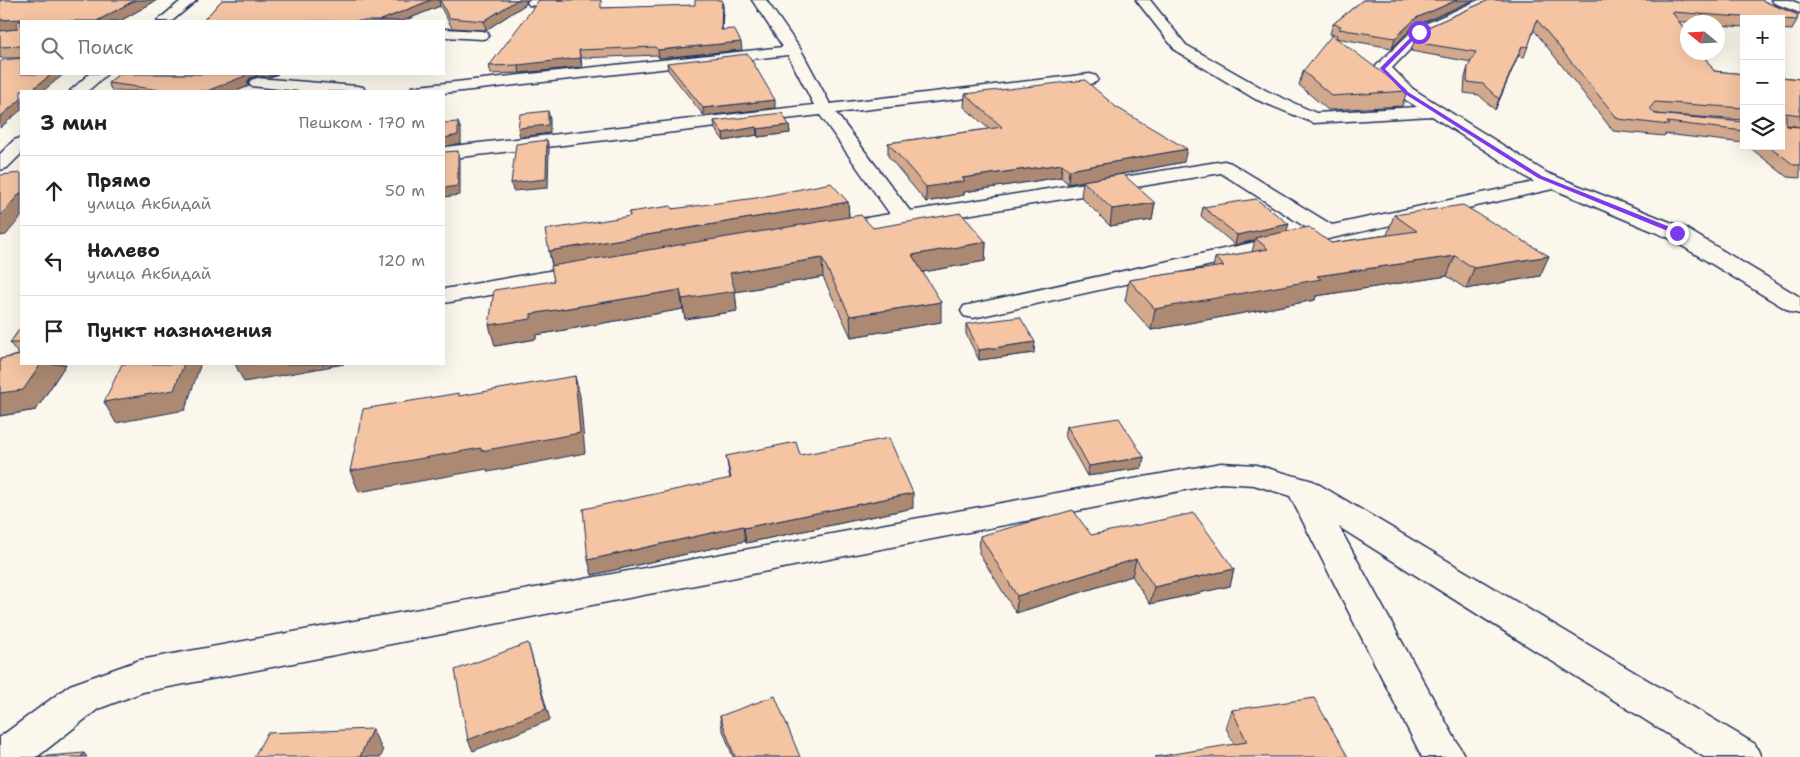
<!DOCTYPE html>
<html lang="ru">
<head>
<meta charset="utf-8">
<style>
	body { margin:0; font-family:"Shantell Sans",sans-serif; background:#f6f6f6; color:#222 }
	.controls { position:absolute; right:15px; top:15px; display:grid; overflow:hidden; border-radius:0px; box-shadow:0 5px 20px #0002 }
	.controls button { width:45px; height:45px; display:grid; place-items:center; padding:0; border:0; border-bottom:1px solid #e0e0e0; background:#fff; color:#222; font:25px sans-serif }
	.compass { position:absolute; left:1680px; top:15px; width:45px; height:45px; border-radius:50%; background:#fff; box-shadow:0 5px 20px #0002; rotate:288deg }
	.stop { position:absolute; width:15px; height:15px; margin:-11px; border:4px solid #7c3aed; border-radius:50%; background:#fff }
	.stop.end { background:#7c3aed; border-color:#fff; box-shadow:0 1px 5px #0008 }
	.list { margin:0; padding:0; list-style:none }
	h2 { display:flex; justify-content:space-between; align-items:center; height:65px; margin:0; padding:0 20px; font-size:21px }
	h2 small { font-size:16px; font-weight:400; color:#767676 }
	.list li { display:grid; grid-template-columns:32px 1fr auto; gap:15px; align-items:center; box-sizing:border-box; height:70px; padding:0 20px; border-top:1px solid #e0e0e0 }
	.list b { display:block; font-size:19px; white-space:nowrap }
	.list p { margin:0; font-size:16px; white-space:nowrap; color:#767676 }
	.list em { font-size:16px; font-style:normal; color:#767676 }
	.icon { flex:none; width:28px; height:28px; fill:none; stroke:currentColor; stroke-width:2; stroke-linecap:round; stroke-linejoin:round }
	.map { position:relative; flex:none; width:1800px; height:757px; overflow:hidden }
	.search { position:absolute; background:#fff; box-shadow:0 5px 20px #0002; left:20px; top:20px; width:425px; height:55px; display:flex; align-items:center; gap:12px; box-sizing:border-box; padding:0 18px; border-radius:0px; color:#767676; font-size:19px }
	.panel { position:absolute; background:#fff; box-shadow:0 5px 20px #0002; left:20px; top:90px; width:425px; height:275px; border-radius:0px }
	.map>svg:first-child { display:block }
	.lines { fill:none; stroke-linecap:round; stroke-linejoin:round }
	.minor-casing { stroke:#1b2f5e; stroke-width:3 }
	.minor { fill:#fbf7ec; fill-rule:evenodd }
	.wall { fill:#d2a98c; stroke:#1b2f5e }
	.shaded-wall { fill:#ab8972; stroke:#1b2f5e }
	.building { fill:#f4c4a3; stroke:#1b2f5e }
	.route { fill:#7c3aed }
</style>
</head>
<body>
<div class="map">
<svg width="1800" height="757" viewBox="0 0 1800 757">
	<rect width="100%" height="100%" fill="#fbf7ec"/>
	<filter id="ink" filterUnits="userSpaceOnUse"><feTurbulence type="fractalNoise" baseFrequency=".02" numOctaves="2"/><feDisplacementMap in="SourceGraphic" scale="10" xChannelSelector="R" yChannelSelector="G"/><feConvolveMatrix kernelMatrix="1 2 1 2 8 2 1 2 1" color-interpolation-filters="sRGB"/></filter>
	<g filter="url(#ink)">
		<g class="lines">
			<defs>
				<path id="minor" d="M182,0H197L172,21H157Z
					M529,0H563C556,6 538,7 529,5L527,2Z
					M752,0H766L801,50L830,104L1090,74L1096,76L1098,79L1096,82L1090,84L836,113L910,211L1224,161L1231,163L1332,225L1534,182L1432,116L1314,123L1255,99L1176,51L1136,0H1150L1186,45L1267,91L1316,113L1417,107L1401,97L1377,71L1375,68L1377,65L1414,29L1479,0H1497L1495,3L1424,35L1392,68L1413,89L1547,173L1685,228L1800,297V314L1791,312L1669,238L1553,189L973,318L964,316L961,311L964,306L1310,230L1221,173L832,237L824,235L821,230L824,225L890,214L820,115L444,159V147L814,105L788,55L444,93V91H410L412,87L418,86L783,47Z
					M1772,0H1790L1800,4V13L1774,3Z
					M444,29L482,31L487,32L489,35L487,38L482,39L444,37Z
					M89,74H107L88,91H70Z
					M257,78L357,86L363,87L365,91H299L251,86L249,83L251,80Z
					M21,138V154L7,168L0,170V154L14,140Z
					M590,264L598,266L602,271L598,276L444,303V289Z
					M1221,463L1256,465L1313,481L1755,744L1761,757H1704L1339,527L1465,757H1422L1290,496L1254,485L1221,483L143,692L98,709L37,757H0V737L70,685L140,660Z"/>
			</defs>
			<use href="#minor" class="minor-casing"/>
			<use href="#minor" class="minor"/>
		</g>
		<path class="wall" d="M0,0H157L120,21H21V58H0Z
			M222,0H527L526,1V4L486,30L452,28L440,6L403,21H203Z
			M1363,0H1474L1413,27L1392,48L1336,38L1337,35L1330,34L1333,24Z
			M1489,0H1761L1798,15L1797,20L1792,30L1781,29V19H1744V27L1718,25V22H1679L1688,34V52H1701L1714,71L1744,74V120L1655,114L1744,122V143L1665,134L1664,136L1613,131L1534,30L1524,57L1518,56L1495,110L1479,95L1464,93L1465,77L1468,67L1471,62L1411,51L1414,42L1428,27Z
			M723,6L722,30L742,50L659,58L657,55L581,58L582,67L520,73L491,74L489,66L602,8Z
			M667,63L775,108L704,116L668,70Z
			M1303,71L1407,91L1402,106L1328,110L1299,85Z
			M119,74H278L270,77L257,76L250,78L247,82L249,86L236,91H112L108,83Z
			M1781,77L1800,79V127L1786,125L1800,127V178L1787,177L1748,146H1781Z
			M965,94L1116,107L1184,162L1101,178L1155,203L1152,220L1110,226L1081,197L1083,181L1068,184L1061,177L964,192V195L926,202L888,156V143L989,129L964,107Z
			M714,121L789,125L790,133L758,137L757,135L724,141L715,129Z
			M848,202L849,217L873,228L986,242L985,261L923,272L941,322L851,337L823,277L735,292L737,311L685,319L683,309L536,335V339L495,346L554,281L552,266L549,251L630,216L629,212L672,209Z
			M1203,207L1287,231L1331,243L1387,235L1394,215L1540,276L1466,289L1447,276L1316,296L1315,300L1151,330L1125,301L1129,280L1213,268L1215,258L1252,252L1255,240L1235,245L1201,216Z
			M966,324L1034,353L979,360L966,334Z
			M21,327V364H66L36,410L0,416V359L19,355L10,343Z
			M1067,426L1144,457L1142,468L1087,476L1065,436Z
			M800,455L913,508L746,543L745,541L592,575L730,479L726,456Z
			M980,536L1234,569L1230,586L1150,604L1132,576L1016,613L979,553Z
			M1232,710L1348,757L1234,744L1226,728Z
			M720,716L800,757H733L722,728Z"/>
		<path class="shaded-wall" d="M135,0H157L120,21H97Z
			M431,0H439L440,6L403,21H379Z
			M517,0H527L526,1V4L486,30L484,21Z
			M722,0L723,6L722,38L721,30Z
			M1457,0H1474L1413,27L1392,48L1395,38L1416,18Z
			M25,19L21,30L0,31V20Z
			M741,42L742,50L659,58L658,50Z
			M1522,46L1518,56L1495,110L1499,99Z
			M579,50L582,67L520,73L518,65Z
			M52,74H64L43,91H30Z
			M244,74H256L257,76L250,78L247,82L249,86L236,91H207Z
			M268,74H278L270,77Z
			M21,99V110L0,128V117Z
			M775,100V108L704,116L703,108Z
			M548,111L550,119V133L520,137L518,128Z
			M458,122L461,130V143L444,147V138Z
			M789,125L790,133L758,137L757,129Z
			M756,127L757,135L724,141L723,133Z
			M547,140L549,149L548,188L513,191L511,183Z
			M1187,149L1184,162L1068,184L1069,170Z
			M458,151L460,159V195L444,197V188Z
			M1062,164L1061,177L964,192V195L926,202V187L962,178Z
			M21,192V217L6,235L0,236V216Z
			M848,202L849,219L553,269L549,251Z
			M1155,203L1152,220L1110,226L1112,209Z
			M1289,224L1286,233L1255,238V240L1235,245L1237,235Z
			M986,242L985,261L912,274V255Z
			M1455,256L1447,276L1316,296L1315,300L1151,330L1155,309L1317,276Z
			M1549,256L1540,276L1466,289L1474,268Z
			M822,258L823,277L735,292L737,311L685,319L682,299L730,273Z
			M680,290L683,309L536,335V339L495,346L489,325L531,314Z
			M941,302V322L851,337L850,316Z
			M1035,342L1034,353L979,360V350Z
			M41,364H66L36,410L0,416V393Z
			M184,364H199L200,366L185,410L116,423L104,402Z
			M235,364H344L244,382Z
			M575,376L580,396L585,453L488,472L487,469L359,492L350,471Z
			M1144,457L1142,468L1087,476L1089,466Z
			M913,493V508L746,543L744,528Z
			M743,526L745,541L592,575L588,560Z
			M1136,559L1132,576L1016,613L1017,596Z
			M1234,569L1230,586L1150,604L1154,587Z
			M528,643L550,720L473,751L468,740Z
			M372,729L383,751L381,757H360Z
			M84,753L87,757H81Z"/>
		<path class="building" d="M0,0H135L97,21H21V46L0,47V31L17,29V22L25,19L0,20Z
			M222,0H431L379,21H203Z
			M440,0H517L484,21L449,18Z
			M539,0H601V8L695,5V0H722L721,30L734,29L741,42L658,50L655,47L579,50L580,58L518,65L489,66Z
			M1363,0H1457L1416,18L1395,38L1339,29L1341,26L1333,24Z
			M1489,0H1761L1798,15L1797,20L1781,19H1770L1672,12L1688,34V52H1701L1714,71L1744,74V108L1655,102L1650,108L1655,114L1744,122V131L1667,122L1669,125L1618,119L1537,20L1528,47L1522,46L1499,99L1483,84L1467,82L1468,67L1476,52L1414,42L1428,27Z
			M1332,35L1407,91L1332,96L1303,71Z
			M748,54L775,100L703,108L667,63Z
			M21,58V74H52L30,91H21V99L0,117V62L3,60Z
			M119,74H244L245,76L207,91H168L108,83Z
			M1781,77L1800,79V115L1786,113V126L1800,127V165H1794L1769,146H1781Z
			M1085,80L1116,107L1187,149L1069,170L1062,164L962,178L965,181L926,187L888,143L1002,127L965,94Z
			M548,111V125L518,128L520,114Z
			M782,113L789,125L757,129L756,127L723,133L714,121Z
			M458,122V135L444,138V123Z
			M547,140L546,179L511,183L516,144Z
			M458,151V186L444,188V152Z
			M21,173V192L0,216V176L1,175Z
			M1123,174L1155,203L1112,209L1083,181Z
			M831,183L848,202L549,251L545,230L630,216L629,212L671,206L672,209L756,198Z
			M1256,199L1289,224L1237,235L1203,207Z
			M1463,205L1549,256L1474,268L1455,256L1317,276L1321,279L1155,309L1129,280L1224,266L1215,258L1268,249L1255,238L1309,227L1331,243L1417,231L1394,215Z
			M961,213L986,242L912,255L941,302L850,316L822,258L730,273L735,291L682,299L680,290L531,314V319L489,325L494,290L554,281L551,266L861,215L873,228Z
			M1020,317L1035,342L979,350L966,324Z
			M21,327V343H10Z
			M21,355V364H41L23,390L0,393V359Z
			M122,364H184L174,390L104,402Z
			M575,376L580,433L481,451V448L350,471L363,409L459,393V396Z
			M1119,418L1144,457L1089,466L1067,426Z
			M889,438L913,493L744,528L743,526L588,560L583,509L731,478L726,456L796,442L800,455Z
			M1073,510L1091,535L1194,513L1234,569L1154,587L1136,559L1017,596L980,536Z
			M528,643L546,709L468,740L455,670Z
			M775,696L800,757H735L720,716Z
			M1314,698L1348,757H1155L1247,742L1232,710Z
			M372,729L360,757H254L267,733Z
			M84,753L81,757H36Z"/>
	</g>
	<path class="route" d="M1417,31L1421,32L1385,69L1408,92L1542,176L1680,231V234H1675L1538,178L1405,94L1380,68Z"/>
</svg>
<div class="controls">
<button>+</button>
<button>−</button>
<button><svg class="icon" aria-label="layers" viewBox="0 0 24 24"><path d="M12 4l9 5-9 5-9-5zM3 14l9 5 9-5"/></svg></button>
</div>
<svg class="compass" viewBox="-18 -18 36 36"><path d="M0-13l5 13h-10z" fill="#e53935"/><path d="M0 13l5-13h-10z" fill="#767676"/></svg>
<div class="stop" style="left:1419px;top:32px"></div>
<div class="stop end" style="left:1677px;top:233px"></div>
<div class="search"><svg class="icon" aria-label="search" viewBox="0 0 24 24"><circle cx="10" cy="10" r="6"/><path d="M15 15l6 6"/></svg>Поиск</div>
<section class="panel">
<h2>3 мин<small>Пешком · 170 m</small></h2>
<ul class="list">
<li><svg class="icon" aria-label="ahead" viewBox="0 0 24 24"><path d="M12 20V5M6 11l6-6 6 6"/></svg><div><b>Прямо</b><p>улица Акбидай</p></div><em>50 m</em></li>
<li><svg class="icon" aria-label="left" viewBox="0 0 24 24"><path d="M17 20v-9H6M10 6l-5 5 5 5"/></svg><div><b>Налево</b><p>улица Акбидай</p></div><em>120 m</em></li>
<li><svg class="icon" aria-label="arrive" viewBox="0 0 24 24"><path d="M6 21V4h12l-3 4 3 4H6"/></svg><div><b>Пункт назначения</b></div></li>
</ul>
</section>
</div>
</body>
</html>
